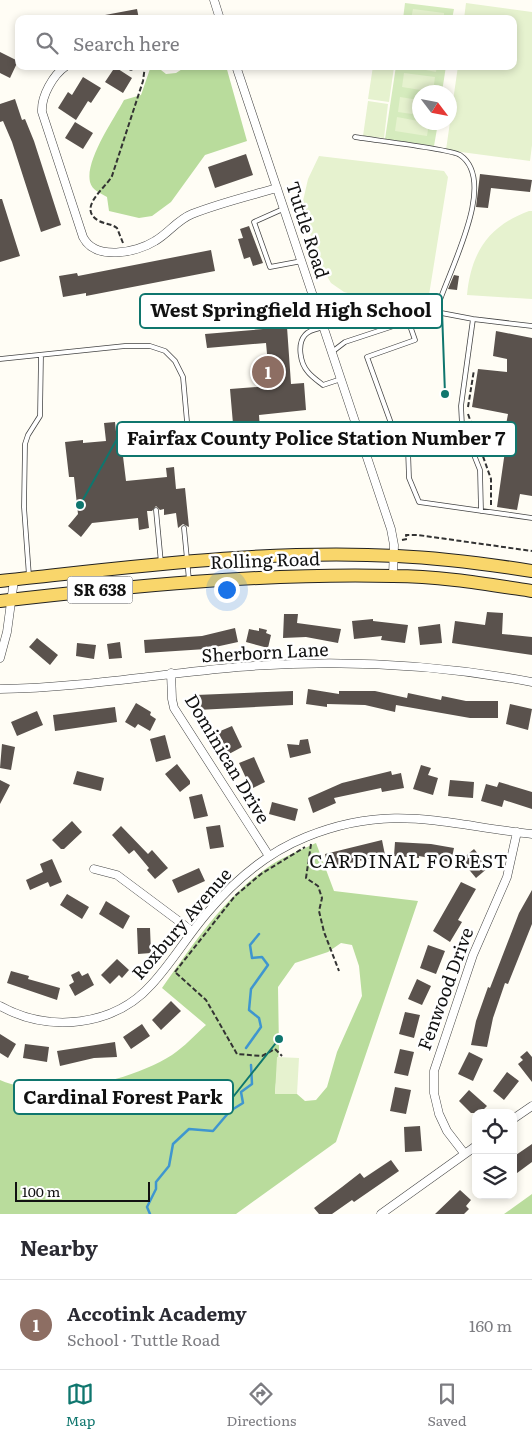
<!DOCTYPE html>
<html lang="en">
<head>
<meta charset="utf-8">
<style>
	body { margin:0; font-family:Literata,serif; background:#f7f7f7; color:#2b2b33 }
	.controls { position:absolute; right:15px; bottom:15px; display:grid; overflow:hidden; border-radius:10px; box-shadow:0 2px 8px #0003 }
	.controls button { width:45px; height:45px; display:grid; place-items:center; padding:0; border:0; border-bottom:1px solid #e1e1e2; background:#fff; color:#2b2b33; font:25px sans-serif }
	.compass { position:absolute; left:412px; top:85px; width:45px; height:45px; border-radius:50%; background:#fff; box-shadow:0 2px 8px #0003; rotate:122deg }
	.scale { position:absolute; left:15px; bottom:12px; width:135px; box-sizing:border-box; padding-left:5px; border:2px solid #111; border-top:0; font-size:14px; line-height:18px; white-space:nowrap; color:#111; -webkit-text-stroke:4px #fff; paint-order:stroke }
	.you { position:absolute; left:226px; top:589px; width:18px; height:18px; margin:-12px; border:4px solid #fff; border-radius:50%; background:#1a73e8; box-shadow:0 0 0 8px #1a73e833 }
	.badge { display:grid; place-items:center; width:32px; height:32px; border-radius:50%; background:#0f766e; color:#fff; font-size:16px; font-weight:700 }
	.pin { position:absolute; translate:-50% -50%; border:2px solid #fff; box-shadow:0 1px 5px #0006 }
	.list { margin:0; padding:0; list-style:none }
	h2 { display:flex; justify-content:space-between; align-items:center; height:65px; margin:0; padding:0 20px; font-size:21px }
	h2 small { font-size:16px; font-weight:400; color:#7c7c81 }
	.list li { display:grid; grid-template-columns:32px 1fr auto; gap:15px; align-items:center; box-sizing:border-box; height:90px; padding:0 20px; border-top:1px solid #e1e1e2 }
	.list b { display:block; font-size:19px; white-space:nowrap }
	.list p { margin:0; font-size:16px; white-space:nowrap; color:#7c7c81 }
	.list em { font-size:16px; font-style:normal; color:#7c7c81 }
	.icon { flex:none; width:28px; height:28px; fill:none; stroke:currentColor; stroke-width:2; stroke-linecap:round; stroke-linejoin:round }
	.map { position:relative; flex:none; width:532px; height:1214px; overflow:hidden }
	.search { position:absolute; background:#fff; box-shadow:0 2px 8px #0003; left:15px; right:15px; top:15px; height:55px; display:flex; align-items:center; gap:12px; box-sizing:border-box; padding:0 18px; border-radius:10px; color:#7c7c81; font-size:19px }
	.sheet { height:155px; background:#fff }
	nav { display:flex; justify-content:space-around; align-items:center; box-sizing:border-box; height:70px; border-top:1px solid #e1e1e2; background:#fff; font-size:14px; color:#7c7c81 }
	nav a { display:grid; justify-items:center; gap:2px }
	nav .on { color:#0f766e }
	.map>svg:first-child { display:block }
	.green { fill:#d5ebbd }
	.forest { fill:#b9dc9c; fill-rule:evenodd }
	.pitch { fill:#e6f2cf }
	.lines { fill:none; stroke-linecap:round; stroke-linejoin:round }
	.stream { stroke:#3f96cf; stroke-width:2.5 }
	.building { fill:#5a524d }
	.lane-casing { stroke:#444; stroke-width:5.5 }
	.street-casing { stroke:#444; stroke-width:9 }
	.primary-casing { stroke:#222; stroke-width:14 }
	.path { stroke:#333; stroke-width:2; stroke-dasharray:5 2.5; stroke-linecap:butt }
	.lane { stroke:#fff; stroke-width:4 }
	.street { stroke:#fff; stroke-width:8 }
	.primary { stroke:#f9d66b; stroke-width:12 }
	.labels { text-anchor:middle; stroke-width:5; stroke-linejoin:round; paint-order:stroke }
	.shield { fill:#fff; stroke:#585858; stroke-width:1 }
	.shield-label { font-size:16px; font-weight:bold; fill:#111 }
	.street-label { font-size:18px; fill:#111; stroke:#fff }
	.neighbourhood-label { font-size:19px; letter-spacing:1px; fill:#111; stroke:#fff }
	.leader { fill:none; stroke:#0f766e; stroke-width:2 }
	.callout-dot { fill:#0f766e; stroke:#fff; stroke-width:2 }
	.callout { fill:#fff; stroke:#0f766e; stroke-width:2 }
	.callout-label { font-size:19px; text-anchor:middle; font-weight:bold; fill:#111 }
</style>
</head>
<body>
<div class="map">
<svg width="532" height="1214" viewBox="0 0 532 1214">
	<rect width="100%" height="100%" fill="#fffdf5"/>
	<path class="green" d="M405,3L454,9L452,19H403Z
		M396,66H446L442,92H420V122L438,123L434,146L385,139Z"/>
	<path class="forest" d="M151,66H156L166,74L176,73L187,66H226L247,141L205,155L171,202L152,216L139,218L109,211L107,197C100,193 92,190 90,182C85,160 114,119 124,100L141,95Z
		M316,843L334,891L418,901L336,1142L236,1214H0V1080C47,1101 129,1082 172,1055C184,1047 195,1035 206,1025L162,988C194,943 225,896 271,865C285,856 301,850 316,843ZM341,943L352,945L359,966L362,996L337,1052L327,1087L316,1100L305,1101L297,1094L275,1093L279,1049L278,987L295,963L328,952Z
		M532,1194V1214H504Z"/>
	<path class="pitch" d="M466,3L532,12V145L530,161L446,150L458,66H513V19H464Z
		M413,9L444,13V19H411Z
		M373,66L394,67L389,102L368,99Z
		M405,66H437L436,72Z
		M404,73L435,77L433,92L402,87Z
		M400,97L419,100V115L398,112Z
		M368,101L388,104L384,138L363,136Z
		M397,117L429,123L427,136L395,131Z
		M319,156L444,171L448,177L429,295L395,306L344,292L331,283L321,266L305,219L303,201L308,179Z
		M529,211H532V299L467,295C471,253 488,226 529,211Z
		M277,1057L299,1058L297,1094H275Z"/>
	<g class="lines">
		<path class="stream" d="M246,1048L261,1027L259,1018L249,1010L251,989L268,965L262,957L252,958L250,945L259,934
			M150,1214L147,1207L156,1189V1182L169,1166L173,1144L189,1129L213,1131L230,1111L243,1103L241,1092L252,1084L251,1065"/>
	</g>
	<path class="building" d="M137,9L139,19H106L105,15Z
		M0,52L18,61L10,78L0,73Z
		M115,67L132,78L123,93L105,82Z
		M83,77L101,88L91,103L88,101L76,120L58,108L68,92L72,95Z
		M15,99L22,120L25,119L34,141L61,225L41,232L12,142L3,121L0,122V104Z
		M75,122L93,133L83,149L65,138Z
		M246,154L253,175L215,188L208,167Z
		M480,174L532,180L530,192L491,188L488,208L476,207Z
		M0,199H2L20,256L0,262Z
		M249,226L263,263L253,266L250,257L244,259L238,239L243,238L240,229Z
		M211,250L215,271L86,296V293L63,297L59,276L77,273L78,276Z
		M454,275L459,276L457,290L448,289Z
		M287,327L291,384L304,383L306,410L259,415L261,445L235,447L230,389L270,386L266,343L207,348L205,334Z
		M496,331L532,338V496L520,494L517,510L497,507L508,430H505L508,414L472,407L478,369L507,372V359L493,356Z
		M115,422L117,441L121,440L126,481L167,477L166,468L174,467L176,489L185,488L189,527L183,524L178,528L176,513L164,515V509L160,510L156,506L152,511H147L149,528L139,530L138,518L92,523L81,537L68,526L78,514L74,477H69L65,442L83,440V443L106,441L104,423Z
		M487,612L503,613L502,634L532,637V655L452,643L455,621L485,625Z
		M284,614H298L297,623L341,629L338,643L306,637L283,638Z
		M373,619V621L408,625L405,643L381,640L382,636L354,639L352,621Z
		M440,624L442,643L420,645L418,627Z
		M235,628L238,642L206,649L145,653L144,640L202,636Z
		M259,628L267,630L266,633L271,635L268,648L246,642L249,629L259,631Z
		M37,638L58,655L50,665L29,647Z
		M120,642L122,658L109,659L107,644Z
		M77,643L96,645L94,659L76,656Z
		M308,689L339,694V691H375L407,698L408,693L441,700L442,696L466,701H498V718H470L396,705L395,712L365,705L327,704V707L306,704Z
		M293,691V705L197,710L196,695Z
		M136,703L151,712L150,715L156,719L150,731L138,724L135,728L125,722Z
		M510,704L532,709L528,730L506,724Z
		M115,707L117,722L55,731L53,715Z
		M37,711L43,725L17,736L11,722Z
		M232,726L242,747L229,754L218,732Z
		M165,735L171,758L156,762L150,739Z
		M308,739L311,753L290,758L287,744L299,745L300,740Z
		M2,744L15,747L11,770L0,768Z
		M254,757L265,782L251,789L239,763Z
		M177,764L190,781V784L180,792L165,774Z
		M421,765L431,768L428,775L438,778L433,795L413,789Z
		M77,771L104,778L101,791L73,784Z
		M391,771L392,775L401,773L404,788L382,792L381,788L334,798L336,803L313,813L308,798L342,783Z
		M0,780L10,785L0,804Z
		M450,780L474,782L473,798L448,796Z
		M499,782L532,792V809L504,800L502,807L481,801L486,784L497,787Z
		M202,794L208,816L194,819L189,797Z
		M272,802L298,809L295,821L269,814Z
		M72,821L82,832L64,849H61L52,840Z
		M220,825L224,847L210,849L206,827Z
		M121,826L148,854L152,850L168,868L155,879L147,870L149,868L134,850L129,854L112,835Z
		M382,840L385,855L328,868L325,854Z
		M395,842L431,844L454,848L451,862L419,856V858L394,856Z
		M474,849L489,867L476,878L461,860Z
		M52,859L62,882L50,887L48,882L30,890L26,880L43,872L40,864Z
		M199,868L205,881L178,893L172,880Z
		M461,882L476,889L458,920L462,922L450,942L433,931Z
		M532,890V924L508,984L505,983L493,1018L487,1047L471,1045L476,1021L488,987L490,988L519,913Z
		M67,894L89,907L82,919L60,905Z
		M106,901L130,916L123,929L99,914Z
		M137,928H150L151,953L138,954Z
		M428,945L445,951L436,974L420,968Z
		M117,959L129,970L122,978L119,975L110,984L101,975Z
		M11,971L29,976L28,979L60,988L57,1000L7,983Z
		M79,971L82,976L88,973L94,985L75,996L69,985L74,982L71,975Z
		M417,979L431,986L422,1005L408,999Z
		M171,1001L181,1011L161,1030L152,1020Z
		M405,1012L420,1015L414,1038L399,1034Z
		M142,1024L150,1036L131,1049L123,1037Z
		M0,1034L16,1044L8,1058L0,1053Z
		M115,1042L117,1057L94,1058L60,1066L57,1051Z
		M25,1044L49,1047L47,1062L23,1058Z
		M400,1049L414,1052L408,1076L394,1073Z
		M527,1051L532,1057V1082L518,1064L523,1060L520,1057Z
		M469,1052L483,1059L473,1081L458,1074Z
		M507,1072L519,1081L504,1100L493,1091Z
		M395,1087L411,1090L406,1114L390,1111Z
		M469,1090L487,1106L480,1113H471L459,1101Z
		M420,1126L422,1151L405,1152L404,1127Z
		M532,1144V1162L513,1176V1157Z
		M391,1160L399,1171L354,1202L352,1200L332,1214H319L314,1208L342,1187L360,1173L364,1178Z
		M460,1190L471,1200L466,1206L469,1209L464,1214H435Z"/>
	<g class="lines">
		<defs>
			<path id="lane" d="M130,66L131,68
				M355,137C372,140 451,149 460,155C500,182 445,277 436,312
				M283,209L254,222L270,267L302,261
				M473,319L461,406L462,425L480,470L481,511
				M408,320L415,340L367,357L392,426L408,450L409,478L419,502L532,518
				M324,327C317,329 310,329 305,335C297,344 300,363 308,372C312,377 318,381 323,385L341,379
				M332,352L345,342L436,312L473,319L532,326
				M0,359L125,346H150L165,351L175,361L183,377L189,444
				M156,510L161,563
				M184,528L189,580
				M29,576L24,507L25,444L28,435L40,416L41,355"/>
			<path id="street" d="M214,0L220,19
				M66,66C53,75 41,96 42,112L83,237C95,261 136,253 155,241C169,233 177,220 192,214C220,203 249,196 277,188
				M236,66L391,529L394,545L393,576
				M0,658L7,632L14,580
				M171,673L172,699L174,708L269,856
				M0,689C77,688 160,674 238,667C334,659 436,664 532,682
				M94,869L117,875L192,931
				M0,1006C49,1033 114,1027 152,984C173,961 188,935 208,912C235,880 266,853 306,837C392,802 446,825 532,834
				M513,1119L532,1106
				M464,1153L447,1131L439,1114L434,1093V1071L473,955L507,877L517,832
				M381,1214L476,1146"/>
			<path id="primary" d="M0,581C131,567 264,549 397,556C442,558 487,564 532,571
				M0,601C131,586 261,573 393,576C440,576 486,584 532,591"/>
		</defs>
		<use href="#lane" class="lane-casing"/>
		<use href="#street" class="street-casing"/>
		<use href="#primary" class="primary-casing"/>
		<path class="path" d="M123,243L117,228C112,224 105,224 99,221C76,208 106,188 112,176L143,81L145,66
			M468,407L474,370
			M468,414L491,479V507
			M402,540L407,539L406,535H418L532,551
			M311,844L306,878L318,886L322,898L319,911L324,932L339,971
			M175,972L235,896L261,874L305,847
			M176,973L206,1000L237,1054L262,1056L275,1049L282,1056"/>
		<use href="#lane" class="lane"/>
		<use href="#street" class="street"/>
		<use href="#primary" class="primary"/>
	</g>
	<g class="labels">
		<rect class="shield" x="67.5" y="576.5" width="65" height="27" rx="4"/>
		<g class="shield-label">
			<text x="100" y="596">SR 638</text>
		</g>
		<g class="street-label">
			<text transform="translate(307 230) rotate(72)" y="6">Tuttle Road</text>
			<text transform="translate(265 561) rotate(-2)" y="6">Rolling Road</text>
			<text transform="translate(265 653) rotate(-3)" y="6">Sherborn Lane</text>
			<text transform="translate(227 759) rotate(59)" y="6">Dominican Drive</text>
			<text transform="translate(182 924) rotate(-49)" y="6">Roxbury Avenue</text>
			<text transform="translate(446 989) rotate(-70)" y="6">Fenwood Drive</text>
		</g>
		<g class="neighbourhood-label">
			<text x="409" y="868">CARDINAL FOREST</text>
		</g>
	</g>
	<path class="leader" d="M445 394L442 311M80 505L117 439M279 1039L233 1097"/>
	<g class="callout-dot">
		<circle cx="445" cy="394" r="5"/>
		<circle cx="80" cy="505" r="5"/>
		<circle cx="279" cy="1039" r="5"/>
	</g>
	<g class="callout">
		<rect x="140" y="294" width="302" height="34" rx="5"/>
		<rect x="117" y="422" width="399" height="34" rx="5"/>
		<rect x="14" y="1080" width="219" height="34" rx="5"/>
	</g>
	<g class="callout-label">
		<text x="291" y="317">West Springfield High School</text>
		<text x="316" y="445">Fairfax County Police Station Number 7</text>
		<text x="123" y="1104">Cardinal Forest Park</text>
	</g>
</svg>
<div class="controls">
<button><svg class="icon" aria-label="locate" viewBox="0 0 24 24"><circle cx="12" cy="12" r="6"/><path d="M12 2v4M12 18v4M2 12h4M18 12h4"/></svg></button>
<button><svg class="icon" aria-label="layers" viewBox="0 0 24 24"><path d="M12 4l9 5-9 5-9-5zM3 14l9 5 9-5"/></svg></button>
</div>
<svg class="compass" viewBox="-18 -18 36 36"><path d="M0-13l5 13h-10z" fill="#e53935"/><path d="M0 13l5-13h-10z" fill="#7c7c81"/></svg>
<div class="scale">100 m</div>
<div class="you"></div>
<div class="pin badge" style="left:268px;top:372px;background:#8d6e63">1</div>
<div class="search"><svg class="icon" aria-label="search" viewBox="0 0 24 24"><circle cx="10" cy="10" r="6"/><path d="M15 15l6 6"/></svg>Search here</div>
</div>
<section class="sheet">
<h2>Nearby<small></small></h2>
<ul class="list">
<li><span class="badge" style="background:#8d6e63">1</span><div><b>Accotink Academy</b><p>School · Tuttle Road</p></div><em>160 m</em></li>
</ul>
</section>
<nav>
<a class="on"><svg class="icon" aria-label="map" viewBox="0 0 24 24"><path d="M3 6l6-2 6 2 6-2v14l-6 2-6-2-6 2zM9 4v14M15 6v14"/></svg>Map</a>
<a><svg class="icon" aria-label="directions" viewBox="0 0 24 24"><path d="M12 3l9 9-9 9-9-9zM9 14v-3h6M13 9l2 2-2 2"/></svg>Directions</a>
<a><svg class="icon" aria-label="saved" viewBox="0 0 24 24"><path d="M7 4h10v16l-5-4-5 4z"/></svg>Saved</a>
</nav>
</body>
</html>
